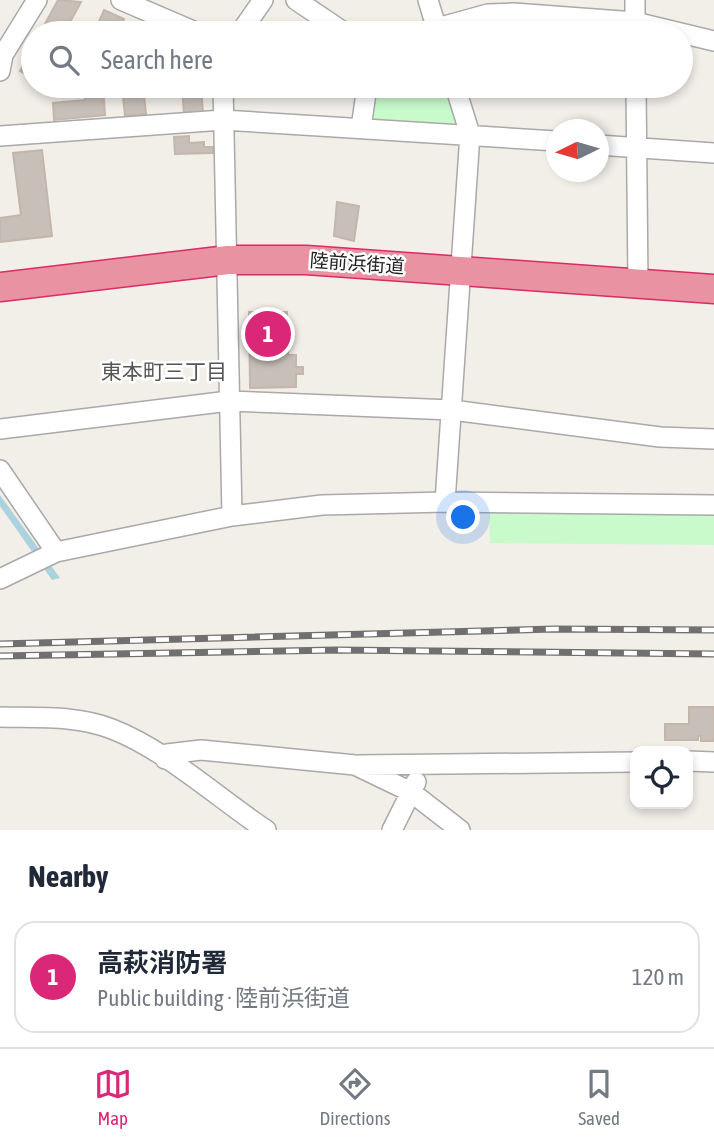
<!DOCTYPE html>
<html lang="en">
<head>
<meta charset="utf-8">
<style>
	body { margin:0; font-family:"Asap Condensed","Noto Sans JP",sans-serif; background:#f2f2f3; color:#1f2937 }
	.controls { position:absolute; right:21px; bottom:21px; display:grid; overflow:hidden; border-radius:14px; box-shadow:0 4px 10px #0003 }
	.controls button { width:63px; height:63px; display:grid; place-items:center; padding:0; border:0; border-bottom:2px solid #e0e1e3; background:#fff; color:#1f2937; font:35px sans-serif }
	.compass { position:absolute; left:546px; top:119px; width:63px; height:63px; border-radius:50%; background:#fff; box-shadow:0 4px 10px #0003; rotate:265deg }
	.you { position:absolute; left:464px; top:518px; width:24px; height:24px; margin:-18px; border:5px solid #fff; border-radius:50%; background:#1a73e8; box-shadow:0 0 0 10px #1a73e833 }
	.badge { display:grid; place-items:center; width:46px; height:46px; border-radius:50%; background:#db2777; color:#fff; font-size:23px; font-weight:700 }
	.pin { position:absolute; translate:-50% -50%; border:4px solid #fff; box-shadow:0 2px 7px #0006 }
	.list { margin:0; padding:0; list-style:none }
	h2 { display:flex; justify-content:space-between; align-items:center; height:91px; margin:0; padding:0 28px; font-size:30px }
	h2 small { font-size:23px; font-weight:400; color:#747a83 }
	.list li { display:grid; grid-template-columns:46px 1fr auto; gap:21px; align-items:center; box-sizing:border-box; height:112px; margin:0 14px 14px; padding:0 14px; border:2px solid #e0e1e3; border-radius:21px }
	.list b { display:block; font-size:26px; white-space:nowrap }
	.list p { margin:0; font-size:23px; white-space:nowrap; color:#747a83 }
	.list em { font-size:23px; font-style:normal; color:#747a83 }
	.icon { flex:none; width:38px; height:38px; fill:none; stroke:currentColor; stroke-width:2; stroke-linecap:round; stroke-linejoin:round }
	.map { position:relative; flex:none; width:714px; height:830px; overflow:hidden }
	.search { position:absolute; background:#fff; box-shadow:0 4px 10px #0003; left:21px; right:21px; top:21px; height:77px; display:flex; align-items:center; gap:18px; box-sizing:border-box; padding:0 24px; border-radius:38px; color:#747a83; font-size:26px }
	.sheet { height:217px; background:#fff }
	nav { display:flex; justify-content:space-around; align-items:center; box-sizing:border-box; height:98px; border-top:2px solid #e0e1e3; background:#fff; font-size:19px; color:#747a83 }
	nav a { display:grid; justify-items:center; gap:4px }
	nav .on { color:#db2777 }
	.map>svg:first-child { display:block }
	.park { fill:#c8facc }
	.water { fill:#aad3df }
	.building { fill:#c7bfb8; stroke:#c4b6ab; stroke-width:2 }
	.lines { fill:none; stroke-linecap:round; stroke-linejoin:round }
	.minor-casing { stroke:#a9a9a9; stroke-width:22 }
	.highway-casing { stroke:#dc2a67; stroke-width:31 }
	.minor { stroke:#fff; stroke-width:19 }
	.highway { stroke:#e892a2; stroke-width:28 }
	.rail-casing { stroke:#707070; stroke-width:7 }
	.rail { stroke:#fff; stroke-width:4.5; stroke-dasharray:13; stroke-linecap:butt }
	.labels { text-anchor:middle; stroke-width:5; stroke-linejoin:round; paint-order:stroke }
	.street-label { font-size:19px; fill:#222; stroke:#fff }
	.neighbourhood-label { font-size:21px; fill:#555; stroke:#fff }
</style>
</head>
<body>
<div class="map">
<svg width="714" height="830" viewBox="0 0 714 830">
	<rect width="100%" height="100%" fill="#f2efe9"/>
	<path class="park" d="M367,86H455L470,134L361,128Z
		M489,512L714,515V545L490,543Z"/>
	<path class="water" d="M0,495L60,578L52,580L0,506Z"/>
	<path class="building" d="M58,0L81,2L64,33H40Z
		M104,10L124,19L118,33H94Z
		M33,46V78L20,71Z
		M84,86H103L105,115L54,120L53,103L85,100Z
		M122,86H143L146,114L125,116Z
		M182,86H201L203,113L184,114Z
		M189,136V143L204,142V147H213V153L175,154L174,137Z
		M42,150L52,236L0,242V218L21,215L13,153Z
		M337,202L359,206L354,241L334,236Z
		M249,312H287L288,355H296V367H303V374H296V387L250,388Z
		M689,707H714V741H701V736H698V740H665V724H689Z"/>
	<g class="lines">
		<defs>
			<path id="minor" d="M121,0L198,33
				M296,0L345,33
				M428,0L438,33
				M240,33L263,0
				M419,33L488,14L514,13L635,22L714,41
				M635,33V0
				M0,71L3,55L37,0
				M223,86L232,516
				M636,86L638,284
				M361,128L367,86
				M0,136L223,120L556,141
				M598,145L714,153
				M0,429L229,401L452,410L660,437L714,439
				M0,470L56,552
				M445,502L470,134L455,86
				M0,579L56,552L232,516L322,505L445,502L714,505
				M0,717C37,718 77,715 112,729C166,750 218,798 266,830
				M165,759L167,754L201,750L355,765L411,792L460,830
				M688,761L714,762
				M359,765L635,762
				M392,830L416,782"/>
			<path id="highway" d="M0,287L228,260H306L714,289"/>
		</defs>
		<use href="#minor" class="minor-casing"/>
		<use href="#highway" class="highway-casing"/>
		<use href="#minor" class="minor"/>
		<use href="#highway" class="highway"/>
		<defs>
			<path id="rail" d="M0,644L554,629L714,630
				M0,656L336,650L714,654"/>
		</defs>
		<use href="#rail" class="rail-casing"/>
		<use href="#rail" class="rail"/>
	</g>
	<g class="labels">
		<g class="street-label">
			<text transform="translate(357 263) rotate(4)" y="7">陸前浜街道</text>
		</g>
		<g class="neighbourhood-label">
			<text x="164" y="379">東本町三丁目</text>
		</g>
	</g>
</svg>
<div class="controls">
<button><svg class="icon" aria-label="locate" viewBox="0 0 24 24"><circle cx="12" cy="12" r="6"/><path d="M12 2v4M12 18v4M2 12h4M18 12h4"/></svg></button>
</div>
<svg class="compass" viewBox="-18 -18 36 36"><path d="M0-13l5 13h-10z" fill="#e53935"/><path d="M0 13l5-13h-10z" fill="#747a83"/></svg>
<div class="you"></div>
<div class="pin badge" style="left:268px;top:334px">1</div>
<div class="search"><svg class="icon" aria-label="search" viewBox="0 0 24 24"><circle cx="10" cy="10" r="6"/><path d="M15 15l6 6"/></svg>Search here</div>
</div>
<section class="sheet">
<h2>Nearby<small></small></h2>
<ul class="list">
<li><span class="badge">1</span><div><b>高萩消防署</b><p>Public building · 陸前浜街道</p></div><em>120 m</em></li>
</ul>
</section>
<nav>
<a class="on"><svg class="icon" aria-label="map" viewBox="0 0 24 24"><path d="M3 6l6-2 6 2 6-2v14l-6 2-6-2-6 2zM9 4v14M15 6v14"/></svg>Map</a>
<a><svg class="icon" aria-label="directions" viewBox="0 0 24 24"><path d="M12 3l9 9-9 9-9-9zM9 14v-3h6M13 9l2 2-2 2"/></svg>Directions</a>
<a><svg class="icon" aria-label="saved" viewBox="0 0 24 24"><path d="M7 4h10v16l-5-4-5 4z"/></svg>Saved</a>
</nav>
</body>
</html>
